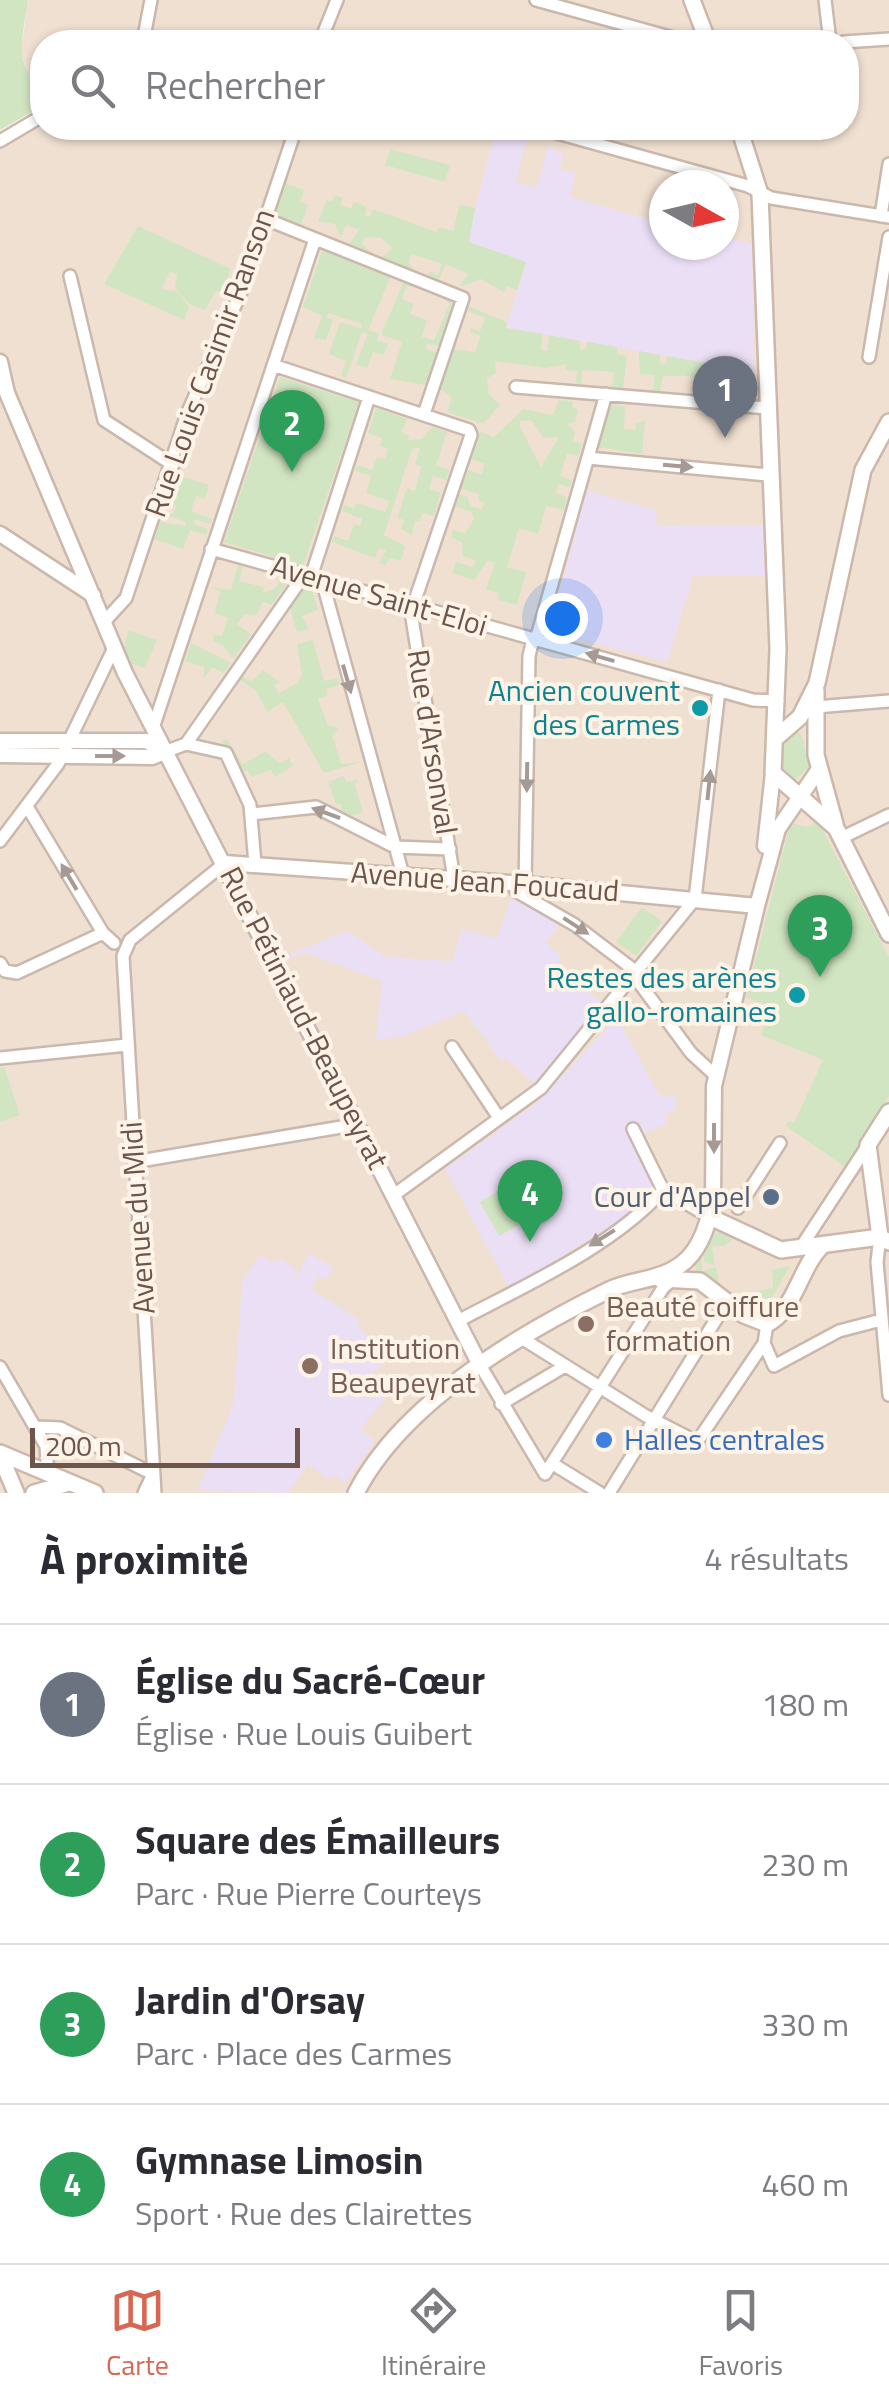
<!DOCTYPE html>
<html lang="fr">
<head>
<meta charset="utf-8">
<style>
	body { margin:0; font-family:"Titillium Web",sans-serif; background:#f7f7f7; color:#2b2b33 }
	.compass { position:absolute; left:649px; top:170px; width:90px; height:90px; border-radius:50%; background:#fff; box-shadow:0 2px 8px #0004; rotate:98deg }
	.scale { position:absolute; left:30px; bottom:25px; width:270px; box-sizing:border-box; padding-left:10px; border:5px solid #6d554b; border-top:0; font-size:28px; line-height:35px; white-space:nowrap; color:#6d554b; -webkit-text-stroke:8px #fdf3e7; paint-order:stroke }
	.you { position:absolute; left:562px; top:618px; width:35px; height:35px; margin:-25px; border:8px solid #fff; border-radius:50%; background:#1a73e8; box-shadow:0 0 0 15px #1a73e833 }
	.badge { display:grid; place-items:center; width:65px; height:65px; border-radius:50%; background:#d76753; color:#fff; font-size:32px; font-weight:700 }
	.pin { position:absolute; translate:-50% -82px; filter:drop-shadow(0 2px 5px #0008) }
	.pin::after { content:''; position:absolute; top:52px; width:35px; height:30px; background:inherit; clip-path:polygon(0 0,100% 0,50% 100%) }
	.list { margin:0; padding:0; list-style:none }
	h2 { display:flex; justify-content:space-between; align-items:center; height:130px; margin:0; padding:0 40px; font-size:42px }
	h2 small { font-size:32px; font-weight:400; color:#7c7c81 }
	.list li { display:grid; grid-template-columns:65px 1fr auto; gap:30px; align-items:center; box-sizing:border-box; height:160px; padding:0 40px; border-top:2px solid #e1e1e2 }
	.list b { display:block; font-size:38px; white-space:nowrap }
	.list p { margin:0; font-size:32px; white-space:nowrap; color:#7c7c81 }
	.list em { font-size:32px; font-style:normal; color:#7c7c81 }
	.icon { flex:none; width:55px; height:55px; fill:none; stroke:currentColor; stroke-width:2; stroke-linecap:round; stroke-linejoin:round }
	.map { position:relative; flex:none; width:889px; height:1493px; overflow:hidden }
	.search { position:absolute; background:#fff; box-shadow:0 2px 8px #0004; left:30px; right:30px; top:30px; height:110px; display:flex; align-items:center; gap:25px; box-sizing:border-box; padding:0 35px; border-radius:40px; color:#7c7c81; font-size:38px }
	.sheet { height:770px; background:#fff }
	nav { display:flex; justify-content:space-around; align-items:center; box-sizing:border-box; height:140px; border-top:2px solid #e1e1e2; background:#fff; font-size:28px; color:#7c7c81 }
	nav a { display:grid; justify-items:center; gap:5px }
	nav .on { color:#d76753 }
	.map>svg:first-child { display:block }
	.residential { fill:#f0e0d1; fill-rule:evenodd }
	.education { fill:#ebdff5 }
	.green { fill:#d2e5c2; fill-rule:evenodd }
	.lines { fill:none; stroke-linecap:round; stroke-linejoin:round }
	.minor-casing { stroke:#cab8ac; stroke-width:16 }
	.tertiary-casing { stroke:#cab8ac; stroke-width:19 }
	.secondary-casing { stroke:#cdb7aa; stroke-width:20 }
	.minor { stroke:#fff; stroke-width:11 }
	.tertiary { stroke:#fff; stroke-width:14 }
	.secondary { stroke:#fff; stroke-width:15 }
	.oneway { fill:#a79993 }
	.culture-dot { fill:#0f9aa8; stroke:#fdf3e7; stroke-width:4 }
	.service-dot { fill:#5c6f8a; stroke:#fdf3e7; stroke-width:4 }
	.education-dot { fill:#8d6e63; stroke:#fdf3e7; stroke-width:4 }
	.shop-dot { fill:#3f7fe0; stroke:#fdf3e7; stroke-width:4 }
	.labels { text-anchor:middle; stroke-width:8; stroke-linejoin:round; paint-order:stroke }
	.street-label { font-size:30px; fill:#6d554b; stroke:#fdf3e7 }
	.culture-label { font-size:30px; fill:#0d838f; stroke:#fdf3e7; text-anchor:end }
	.service-label { font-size:30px; fill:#4e5e75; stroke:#fdf3e7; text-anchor:end }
	.education-label { font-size:30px; fill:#785e54; stroke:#fdf3e7; text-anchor:start }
	.shop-label { font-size:30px; fill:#366cbe; stroke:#fdf3e7; text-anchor:start }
</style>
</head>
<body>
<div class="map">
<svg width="889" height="1493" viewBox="0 0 889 1493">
	<rect width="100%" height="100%" fill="#f9eee1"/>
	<path class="residential" d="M28,0H889V1493H0V141L42,116V128H846V42H42V86L30,78L21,52ZM664,185H724V245H664Z"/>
	<path class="education" d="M496,128L529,132L515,182L537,188L548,146L563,154L560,169L576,173L570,197L664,224V245H724V237L752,244L754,375L719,374L717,365L506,328L526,263L469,242L468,238Z
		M586,490L656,510L657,526L763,525L765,575L693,576L667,662L550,631Z
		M512,895L562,921L546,943L561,956L551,977L582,987L602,1003L534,1083L505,1058L501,1061L464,1011L402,1037L376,1040L382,981L304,952L283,961L281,957L347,931L386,957L452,961L462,929L497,939Z
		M617,1017L659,1095H675L676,1109L664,1115L667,1123L641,1135L655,1177L652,1195L640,1207L510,1289L445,1169L540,1100Z
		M309,1253L334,1268L325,1280L318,1276L311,1289L359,1320L357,1325L390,1358L372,1374L390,1393L360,1429L375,1441L345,1483L335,1475L328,1479L308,1464L288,1493L198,1490L234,1402L242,1282L260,1255L272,1263L281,1259L297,1270L296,1278Z"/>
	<path class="green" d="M0,0H28C24,32 11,66 42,86V106L0,130Z
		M390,149L450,165L445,182L385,165Z
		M282,182L304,190L300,202L308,205L301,225L270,213Z
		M335,195L343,198L340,205L351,209L354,202L367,207L365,215L369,217L373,209L437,232L439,227L453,231L460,204L475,208L469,242L526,262L517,290L507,286L504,292L481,279L459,287L468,274L446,264L439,279L429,276V271L438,275L442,264L412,254L408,263L417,271L382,257L392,248L381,238L364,237L362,244L374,254L349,244L359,230L346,225L340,237L335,224L318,221L327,200L331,202Z
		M138,226L231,269L222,293L216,291L205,310L189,304L175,288L177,275L170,272L161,289L177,291L189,307L184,320L104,284Z
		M323,249L391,276L368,330L379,334L377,341L388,343L384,355L373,352L367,368L356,364L368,334L362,332L346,378L341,376L346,361L329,354L340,322L360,328L362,324L328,313L327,317L333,320L326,340L314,338L322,316L303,307Z
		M404,281L421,288L407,286L402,299L414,304L410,314L427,320L422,337L434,340L450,304L439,295L454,304L440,346L427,344L426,349L437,353L427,385L390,379L402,342L381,335Z
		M468,306L507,322L506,328L543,334L541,350L547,351L549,335L580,341V349H586L587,342L617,347V354L627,356L623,388L608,386L613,384L614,372L582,370L581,384L576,383L577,371L566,370V364L546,368L495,361L496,374L487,378L489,394L500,405L483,424L447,412L452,398L439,388L452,349L475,352L480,336L470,332L471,328L480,331L485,318L465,310Z
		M639,351L660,355V363L666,364L667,356L718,365V387L690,376H663L660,391H653L655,375L640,374Z
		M280,377L359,402L303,566L224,542Z
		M559,400L573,401L572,407L578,410L575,422L567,424L575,431L573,441L582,444L579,456L567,453L560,476L572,480L570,487L558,484L556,493L567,497L564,510L546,506L538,534L519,528L507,567L502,566L526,572L517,605L498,600L499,593L486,589L495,563L487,561L474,580L452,573L456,562L473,567L476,561L463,556L462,542L451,538L453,530L465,533L474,519L472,512L455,506L459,494L468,497L470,506L481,509L485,503L478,500L479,494L461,489L468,470L482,474L484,463L471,459L480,432L494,437L523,409L553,415ZM531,420L544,438L559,437L541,467L520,427V421Z
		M610,405L625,406L624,429L635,430L636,423L645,420L642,454L598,447Z
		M376,408L408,419L401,432L409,436L408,440L422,439L432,427L447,432L436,465L449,470L446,480L433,476L429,489L441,493L434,516L422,513L419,522L415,521L412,535L401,529L404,520L397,518L407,488L415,491L421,466L415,464L420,447L412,449L384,535L405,546L401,561L390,558L386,565L379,563L386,550L379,548L375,558L332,542L334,536L348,541L354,524L360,526L362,519L342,511L344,505L354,508L357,503L385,512L389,501L366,493L371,476L355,471L357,465L372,470L377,457L385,459L388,449L380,446L382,438L368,433Z
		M178,475L209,485L205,499L196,496L191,511L212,519L210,524L195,519L194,524L208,529L206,535L190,530L183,549L154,539L160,522L186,526V522L163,514H173L176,506L168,502Z
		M238,565L243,566L239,581L264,587L263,593L276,588L281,577L288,582L272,605L263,602L256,615L245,614L237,624L251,634L233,659L223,646L213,641L214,634L222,636L228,618L215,613L220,591L210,587L231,590Z
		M304,587L312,589L318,610L302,616L309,629L297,632L290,608Z
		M128,630L157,640L145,668L129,663L124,649Z
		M313,640L324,681L338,678L340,685L326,689L327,696L318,699L328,725L337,727L338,731L332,734L341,764L362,762L324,773L283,702L267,712L256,691L239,679L242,676L251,682L263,670L280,682L274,685L278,693L298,683L302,675L297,644Z
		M191,643L231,663L223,673L212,667L203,680L204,667L185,661Z
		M796,730L802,736L809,767L796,779L781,771L784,735Z
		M227,739L243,764L266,751L279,764L289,758L293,766L275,777L271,770L251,777L247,770L239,774L222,741Z
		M344,776L346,782L358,779L355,786L363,812L348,817L341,813V805L336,804L328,782Z
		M818,821L889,957V1096L845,1167L786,1126L788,1121L794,1123L823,1060L761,1035L768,1006L746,997L789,828L792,823L806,827Z
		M642,907L662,921L636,956L616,942Z
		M4,1066L20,1115L0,1122V1068Z
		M519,1179L539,1214L499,1236L480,1202Z
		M720,1232L733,1239L725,1246H712L715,1265L705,1263L702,1254V1271L716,1267L719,1281L709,1282L696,1271L695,1259L709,1235Z
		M790,1266L767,1306L770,1311L762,1313L745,1304L749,1298L743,1294L773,1288L772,1269Z"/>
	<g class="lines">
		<defs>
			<path id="minor" d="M536,0L688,42
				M825,0L830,42
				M143,42L151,0
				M320,42L337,0
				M844,42L889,39
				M539,128L748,186L771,198L889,217
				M0,141L42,116
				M881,216L889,164
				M263,218L463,298L424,414
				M70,276L104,420L173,465
				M869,357L889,237
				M273,365L469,430L471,435L411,612L454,879
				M516,387L766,408
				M588,458L768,475
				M211,549L753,700L778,701
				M311,577L369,397
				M322,580L403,875
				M104,622L126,598L187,414L241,292L296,128
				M536,640L606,394
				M816,707L889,701
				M154,725L315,239
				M186,744L226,753L250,805L255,864
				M167,751L186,744L302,578L310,577
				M28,808L103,933L114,943
				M251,814L316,807L395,847L450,849
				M841,838L889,815
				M0,841L58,764L114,648
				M515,883L516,891L575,925L638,973
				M525,884L529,656L533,639
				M0,963L5,971L17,973L103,933
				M635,977L691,1053L716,1076
				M452,1047L499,1118
				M0,1058L127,1045
				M633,1129L663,1190
				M134,1162L359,1124
				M394,1195L541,1088L695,899L719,690
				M738,1208L780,1143
				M880,1237L877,1262L889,1395
				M801,1247L868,1145
				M458,1321C524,1286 614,1246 663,1190L710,1217
				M767,1324L764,1343L774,1366L839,1331L881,1320
				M523,1339L646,1416L697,1442L764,1343
				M480,1365L545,1474L663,1288L673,1279
				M0,1367L46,1446L48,1475
				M501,1404L565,1366
				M37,1427L60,1428L153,1474
				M553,1464L600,1493
				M144,1493L153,1474
				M155,1493L123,956L130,940L225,863
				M609,1493L728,1300"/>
			<path id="tertiary" d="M0,362L7,393L125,673L480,1365
				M0,534L93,595
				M0,741H146L166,751
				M0,755L152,757L167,751
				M765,846L773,773
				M225,863L525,884L757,906
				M713,1198L714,1086L757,906L778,829L819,769"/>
			<path id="secondary" d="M692,0L708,42
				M739,128L760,194L778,649L773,773L836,828L889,934
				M816,690V755L835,824
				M777,737L800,717L817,683L863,470L889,422
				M710,1217L781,1250L880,1237L889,1242
				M880,1237L868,1145L889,1112
				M660,1279L700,1281L744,1315L767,1324C795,1311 800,1266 823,1245
				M0,1453L95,1493
				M0,1455L16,1493
				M34,1493L69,1483
				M356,1493C402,1403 521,1333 609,1290C629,1280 654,1281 674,1269C699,1256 709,1223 713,1198"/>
		</defs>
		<use href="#minor" class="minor-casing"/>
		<use href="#tertiary" class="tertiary-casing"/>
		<use href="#secondary" class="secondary-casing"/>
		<use href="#minor" class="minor"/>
		<use href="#tertiary" class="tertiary"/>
		<use href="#secondary" class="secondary"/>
	</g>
	<defs><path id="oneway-solid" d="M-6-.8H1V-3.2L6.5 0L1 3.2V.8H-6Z" transform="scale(2.5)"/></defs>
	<g class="oneway">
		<use href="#oneway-solid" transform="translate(678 466) rotate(5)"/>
		<use href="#oneway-solid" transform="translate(600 657) rotate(-164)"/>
		<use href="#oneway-solid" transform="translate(347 679) rotate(74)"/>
		<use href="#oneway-solid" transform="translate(110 756)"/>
		<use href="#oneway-solid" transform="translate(527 777) rotate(91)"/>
		<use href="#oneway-solid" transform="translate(709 785) rotate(-84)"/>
		<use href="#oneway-solid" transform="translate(326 813) rotate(-160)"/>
		<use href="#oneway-solid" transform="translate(69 877) rotate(-121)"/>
		<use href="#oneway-solid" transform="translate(576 926) rotate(33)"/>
		<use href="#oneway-solid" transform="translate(714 1138) rotate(90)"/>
		<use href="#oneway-solid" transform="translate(602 1238) rotate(148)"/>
	</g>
	<g class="culture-dot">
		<circle cx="700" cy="708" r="10"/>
		<circle cx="797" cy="995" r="10"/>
	</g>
	<circle class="service-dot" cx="771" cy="1197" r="10"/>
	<g class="education-dot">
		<circle cx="586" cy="1324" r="10"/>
		<circle cx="310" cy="1366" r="10"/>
	</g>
	<circle class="shop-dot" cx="604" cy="1440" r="10"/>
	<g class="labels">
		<g class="street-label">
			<text transform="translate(210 363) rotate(-70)" y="10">Rue Louis Casimir Ranson</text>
			<text transform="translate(379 596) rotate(16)" y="10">Avenue Saint-Eloi</text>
			<text transform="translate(432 742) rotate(81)" y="10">Rue d'Arsonval</text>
			<text transform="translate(485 882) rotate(4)" y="10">Avenue Jean Foucaud</text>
			<text transform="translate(304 1018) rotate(63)" y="10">Rue Pétiniaud-Beaupeyrat</text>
			<text transform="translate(138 1218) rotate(-94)" y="10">Avenue du Midi</text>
		</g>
		<g class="culture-label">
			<text x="680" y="701">Ancien couvent<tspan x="680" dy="34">des Carmes</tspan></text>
			<text x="777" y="988">Restes des arènes<tspan x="777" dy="34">gallo-romaines</tspan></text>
		</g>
		<g class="service-label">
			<text x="751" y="1207">Cour d'Appel</text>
		</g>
		<g class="education-label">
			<text x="606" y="1317">Beauté coiffure<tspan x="606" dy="34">formation</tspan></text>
			<text x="330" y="1359">Institution<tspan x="330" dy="34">Beaupeyrat</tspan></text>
		</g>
		<g class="shop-label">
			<text x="624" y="1450">Halles centrales</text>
		</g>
	</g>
</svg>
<svg class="compass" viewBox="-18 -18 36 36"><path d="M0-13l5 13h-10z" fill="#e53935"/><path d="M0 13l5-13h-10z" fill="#7c7c81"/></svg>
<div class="scale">200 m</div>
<div class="you"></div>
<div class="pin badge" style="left:725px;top:438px;background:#6b7280">1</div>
<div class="pin badge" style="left:292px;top:472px;background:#2e9e5b">2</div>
<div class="pin badge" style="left:820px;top:977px;background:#2e9e5b">3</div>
<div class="pin badge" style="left:530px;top:1242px;background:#2e9e5b">4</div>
<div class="search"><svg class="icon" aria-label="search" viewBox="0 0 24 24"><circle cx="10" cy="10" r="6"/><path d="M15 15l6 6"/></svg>Rechercher</div>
</div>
<section class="sheet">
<h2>À proximité<small>4 résultats</small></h2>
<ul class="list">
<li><span class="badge" style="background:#6b7280">1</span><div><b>Église du Sacré-Cœur</b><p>Église · Rue Louis Guibert</p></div><em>180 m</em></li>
<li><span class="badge" style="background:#2e9e5b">2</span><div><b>Square des Émailleurs</b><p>Parc · Rue Pierre Courteys</p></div><em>230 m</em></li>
<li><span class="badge" style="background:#2e9e5b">3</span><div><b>Jardin d'Orsay</b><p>Parc · Place des Carmes</p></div><em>330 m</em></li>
<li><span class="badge" style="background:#2e9e5b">4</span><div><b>Gymnase Limosin</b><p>Sport · Rue des Clairettes</p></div><em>460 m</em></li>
</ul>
</section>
<nav>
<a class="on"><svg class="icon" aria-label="map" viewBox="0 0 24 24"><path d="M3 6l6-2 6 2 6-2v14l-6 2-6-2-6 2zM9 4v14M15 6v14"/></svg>Carte</a>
<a><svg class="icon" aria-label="directions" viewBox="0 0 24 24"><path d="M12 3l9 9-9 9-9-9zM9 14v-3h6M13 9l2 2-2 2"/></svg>Itinéraire</a>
<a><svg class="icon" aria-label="saved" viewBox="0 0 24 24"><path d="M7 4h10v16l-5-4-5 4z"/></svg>Favoris</a>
</nav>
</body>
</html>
